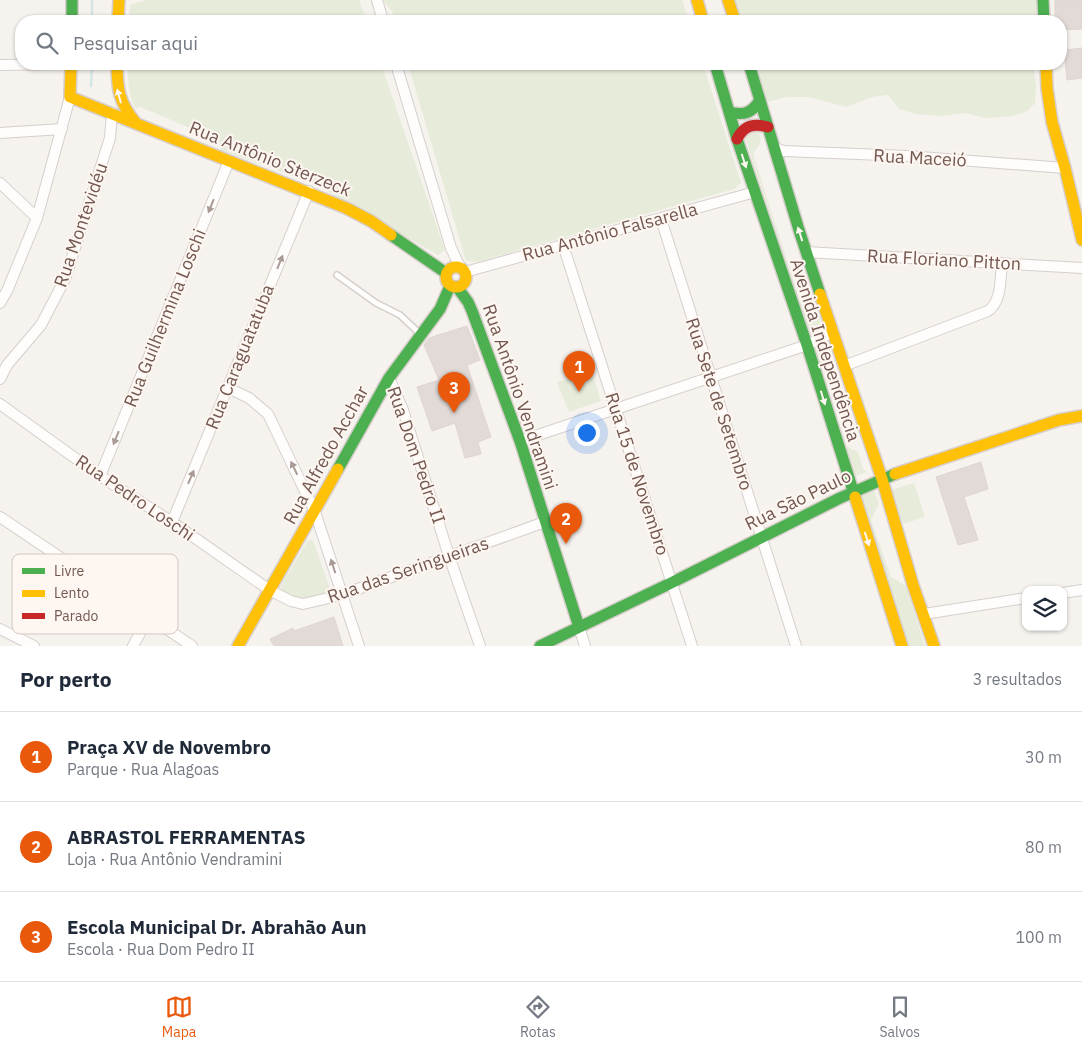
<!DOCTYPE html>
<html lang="pt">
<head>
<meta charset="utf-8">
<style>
	body { margin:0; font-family:"IBM Plex Sans",sans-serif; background:#f2f2f3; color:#1f2937 }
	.controls { position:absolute; right:15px; bottom:15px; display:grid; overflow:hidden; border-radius:10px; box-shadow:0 1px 4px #0004 }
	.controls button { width:45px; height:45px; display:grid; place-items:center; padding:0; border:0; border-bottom:1px solid #e0e1e3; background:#fff; color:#1f2937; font:25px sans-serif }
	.you { position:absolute; left:586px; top:432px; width:18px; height:18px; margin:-12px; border:4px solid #fff; border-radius:50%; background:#1a73e8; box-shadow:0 0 0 8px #1a73e833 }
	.badge { display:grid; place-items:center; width:32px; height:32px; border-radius:50%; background:#ea580c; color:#fff; font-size:16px; font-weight:700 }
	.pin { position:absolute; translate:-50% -41px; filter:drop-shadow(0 1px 2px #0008) }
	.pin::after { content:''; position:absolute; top:26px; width:18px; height:15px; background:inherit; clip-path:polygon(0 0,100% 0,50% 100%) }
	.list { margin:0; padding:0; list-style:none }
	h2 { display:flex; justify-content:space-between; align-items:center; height:65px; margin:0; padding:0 20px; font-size:21px }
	h2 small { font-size:16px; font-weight:400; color:#747a83 }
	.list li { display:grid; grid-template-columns:32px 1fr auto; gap:15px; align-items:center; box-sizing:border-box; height:90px; padding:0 20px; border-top:1px solid #e0e1e3 }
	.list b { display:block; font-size:19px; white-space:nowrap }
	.list p { margin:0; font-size:16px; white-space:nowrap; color:#747a83 }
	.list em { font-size:16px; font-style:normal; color:#747a83 }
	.icon { flex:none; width:28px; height:28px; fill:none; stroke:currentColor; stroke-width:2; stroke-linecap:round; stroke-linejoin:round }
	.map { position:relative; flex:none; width:1082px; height:646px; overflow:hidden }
	.search { position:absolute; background:#fff; box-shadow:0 1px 4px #0004; left:15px; right:15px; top:15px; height:55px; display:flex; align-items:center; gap:12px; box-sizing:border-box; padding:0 18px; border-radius:20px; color:#747a83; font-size:19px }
	.sheet { height:335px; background:#fff }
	nav { display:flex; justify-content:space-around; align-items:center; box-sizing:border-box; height:70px; border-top:1px solid #e0e1e3; background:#fff; font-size:14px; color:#747a83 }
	nav a { display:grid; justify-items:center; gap:2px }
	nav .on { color:#ea580c }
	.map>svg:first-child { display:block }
	.green { fill:#e7ecda }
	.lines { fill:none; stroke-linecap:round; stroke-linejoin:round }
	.stream { stroke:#d1e7e6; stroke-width:2.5 }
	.building { fill:#e2dad6; stroke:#dfd5d1 }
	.lane-casing { stroke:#d6cfcc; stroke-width:8 }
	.street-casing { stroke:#d6cfcc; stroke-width:12 }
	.fast-casing { stroke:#d6ceca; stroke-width:14 }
	.slow-casing { stroke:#d6ceca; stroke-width:14 }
	.jam-casing { stroke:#d6ceca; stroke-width:14 }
	.lane { stroke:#fefdfc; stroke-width:5 }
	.street { stroke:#fefdfc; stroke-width:10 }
	.fast { stroke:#4caf50; stroke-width:11 }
	.slow { stroke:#ffc107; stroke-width:11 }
	.jam { stroke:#c62828; stroke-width:11 }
	.oneway { fill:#fdf6f1 }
	.oneway2 { fill:#aa9a95 }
	.labels { text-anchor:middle; stroke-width:4; stroke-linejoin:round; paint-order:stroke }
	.street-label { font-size:18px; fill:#725850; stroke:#fdf6f1 }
	.key { fill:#fdf6f1; stroke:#d3c7c1; stroke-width:1 }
	.key-label { font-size:14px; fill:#725850 }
</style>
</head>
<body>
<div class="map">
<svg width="1082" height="646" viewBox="0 0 1082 646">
	<rect width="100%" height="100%" fill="#f6f2ee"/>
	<path class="green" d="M146,0H359L367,21H129L130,5Z
		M382,0H682L689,21H395L392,11Z
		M735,0H1038L1040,21H741Z
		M128,64H381L444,247V251L438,255L313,183L221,150L219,140L138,106L136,110C128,95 128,81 128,64Z
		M408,64H703L741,183L734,189L477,262L466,261Z
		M753,64H1033L1036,85L1035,103L1027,111L1013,116L984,118L966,113L942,116L916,114L899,109L888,95L872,97L846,107L809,97H787L768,102Z
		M758,132C765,142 758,145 753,154L803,310L819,315C822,325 822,332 810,333L744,134Z
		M823,347L827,348L830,353V358L821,367L846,446L858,452L863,469L867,472L851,478L814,350Z
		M592,373L601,401L569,412L557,382Z
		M914,483L925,517L903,524L891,490Z
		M874,491L879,503L871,520L891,577L906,586L925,646H906L857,498Z
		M308,540H313L331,592C310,598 299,604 280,590L284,580Z"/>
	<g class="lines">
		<path class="stream" d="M92,21V0
			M91,86L92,64"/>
	</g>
	<path class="building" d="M1055,0H1082V29L1061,30V21H1055Z
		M1082,48V78L1067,80L1064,50Z
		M467,326L480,360L467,365L491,437L478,442L481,454L465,458L455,423L432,431L417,387L439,380L424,345L429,338Z
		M981,462L988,489L964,497L978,540L958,545L936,477Z
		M334,617L343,646H274L270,639L293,628L294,631Z"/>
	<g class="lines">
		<defs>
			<path id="lane" d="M337,275L376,303L400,315L418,332"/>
			<path id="street" d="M377,0L383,21
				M396,64L451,248L460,267
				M0,65L71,64
				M0,133L62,129
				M775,148L784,151L907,156L1065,168
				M0,183L37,218
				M661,219L796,646
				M563,245L692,646
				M806,252L1082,268
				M465,272L755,192
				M0,303L7,291L37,218L70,97
				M844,366L988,311C1002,301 1000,279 1002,263
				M389,378L403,410L449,556L480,646
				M0,379L7,365L41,325L65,279L110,138L112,113
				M228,388L249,398L268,414L315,512L359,646
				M0,404L100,476L172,522L271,591L291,601L303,604L341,595L545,522
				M520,441L807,345L833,332
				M100,476L229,161
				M0,517L192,646
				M172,522L309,191
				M1063,593L1082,590
				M924,614L1026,598
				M579,627L585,646
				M0,629L34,646
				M133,646L149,617"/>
			<path id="fast" d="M72,0V21
				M1043,0L1044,21
				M715,64L737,139L807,345L855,497
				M749,64L799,230L820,294
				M729,112C744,116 752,113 760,100
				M391,235L446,273
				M457,287L468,302L472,311L520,441L579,627
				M338,469L389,378L440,309L450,286
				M540,646L671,583L840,498L895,474"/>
			<path id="slow" d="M697,0L703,21
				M728,0L735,21
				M118,21L119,0
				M71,64L70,97L346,208L371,221L391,235
				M117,64C117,89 119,102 135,122
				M1046,64L1047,88L1052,122L1065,168L1082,240
				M446 277a10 10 0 1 1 20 0a10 10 0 1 1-20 0Z
				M820,294L882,479L913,585L934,646
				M895,474L1059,420L1082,416
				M855,497L902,646
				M238,646L338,469"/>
			<path id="jam" d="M737,139C744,125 754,123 768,127"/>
		</defs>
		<use href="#lane" class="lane-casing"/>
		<use href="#street" class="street-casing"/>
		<use href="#fast" class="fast-casing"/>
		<use href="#slow" class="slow-casing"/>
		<use href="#jam" class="jam-casing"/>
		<use href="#lane" class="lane"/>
		<use href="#street" class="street"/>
		<use href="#fast" class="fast"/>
		<use href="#slow" class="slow"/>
		<use href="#jam" class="jam"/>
	</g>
	<defs><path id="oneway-solid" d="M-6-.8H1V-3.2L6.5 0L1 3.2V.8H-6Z" transform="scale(1.25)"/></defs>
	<g class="oneway">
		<use href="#oneway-solid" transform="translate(119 96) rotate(-105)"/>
		<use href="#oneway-solid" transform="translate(744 161) rotate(72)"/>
		<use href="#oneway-solid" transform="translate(800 234) rotate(-108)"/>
		<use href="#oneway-solid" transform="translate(823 398) rotate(73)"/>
		<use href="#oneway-solid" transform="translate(867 539) rotate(72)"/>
	</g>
	<g class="oneway2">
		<use href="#oneway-solid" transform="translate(211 206) rotate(112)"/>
		<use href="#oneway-solid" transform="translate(280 262) rotate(-68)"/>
		<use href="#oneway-solid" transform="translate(116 438) rotate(112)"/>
		<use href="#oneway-solid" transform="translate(294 468) rotate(-116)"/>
		<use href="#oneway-solid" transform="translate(191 477) rotate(-67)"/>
		<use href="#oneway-solid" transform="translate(333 566) rotate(-108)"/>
	</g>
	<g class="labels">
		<g class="street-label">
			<text transform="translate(920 158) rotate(3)" y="6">Rua Maceió</text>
			<text transform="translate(270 159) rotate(22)" y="6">Rua Antônio Sterzeck</text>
			<text transform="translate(81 225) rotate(-71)" y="6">Rua Montevidéu</text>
			<text transform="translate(610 232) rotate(-15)" y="6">Rua Antônio Falsarella</text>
			<text transform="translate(944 260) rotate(3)" y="6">Rua Floriano Pitton</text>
			<text transform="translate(165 318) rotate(-68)" y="6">Rua Guilhermina Loschi</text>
			<text transform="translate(825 350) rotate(72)" y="6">Avenida Independência</text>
			<text transform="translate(240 357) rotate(-68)" y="6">Rua Caraguatatuba</text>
			<text transform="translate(520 397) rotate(71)" y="6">Rua Antônio Vendramini</text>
			<text transform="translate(719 404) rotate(72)" y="6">Rua Sete de Setembro</text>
			<text transform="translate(326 455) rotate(-61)" y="6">Rua Alfredo Acchar</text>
			<text transform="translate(416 455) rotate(71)" y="6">Rua Dom Pedro II</text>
			<text transform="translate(637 474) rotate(72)" y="6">Rua 15 de Novembro</text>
			<text transform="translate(135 498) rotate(34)" y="6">Rua Pedro Loschi</text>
			<text transform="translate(798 500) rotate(-26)" y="6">Rua São Paulo</text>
			<text transform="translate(408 570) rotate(-19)" y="6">Rua das Seringueiras</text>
		</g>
	</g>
	<rect x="12" y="554" width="166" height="80" rx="8" class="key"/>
	<rect x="22" y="568" width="23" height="6" fill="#4caf50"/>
	<rect x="22" y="590" width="23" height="7" fill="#ffc107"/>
	<rect x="22" y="613" width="23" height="6" fill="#c62828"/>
	<g class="key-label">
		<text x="54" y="576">Livre</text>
		<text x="54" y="598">Lento</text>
		<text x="54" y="621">Parado</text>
	</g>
</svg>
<div class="controls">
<button><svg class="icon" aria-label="layers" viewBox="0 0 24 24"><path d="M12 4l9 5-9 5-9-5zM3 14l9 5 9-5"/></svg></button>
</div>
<div class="you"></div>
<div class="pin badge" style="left:579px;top:392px">1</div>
<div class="pin badge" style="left:566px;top:544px">2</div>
<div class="pin badge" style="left:454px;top:413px">3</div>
<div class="search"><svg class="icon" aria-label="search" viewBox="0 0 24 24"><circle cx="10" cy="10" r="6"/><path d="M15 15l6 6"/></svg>Pesquisar aqui</div>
</div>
<section class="sheet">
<h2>Por perto<small>3 resultados</small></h2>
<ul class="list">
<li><span class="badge">1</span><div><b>Praça XV de Novembro</b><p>Parque · Rua Alagoas</p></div><em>30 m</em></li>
<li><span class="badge">2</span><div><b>ABRASTOL FERRAMENTAS</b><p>Loja · Rua Antônio Vendramini</p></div><em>80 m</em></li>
<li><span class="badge">3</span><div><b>Escola Municipal Dr. Abrahão Aun</b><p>Escola · Rua Dom Pedro II</p></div><em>100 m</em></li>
</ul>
</section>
<nav>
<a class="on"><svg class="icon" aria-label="map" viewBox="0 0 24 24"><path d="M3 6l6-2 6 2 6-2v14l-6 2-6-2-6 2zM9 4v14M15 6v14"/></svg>Mapa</a>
<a><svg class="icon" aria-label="directions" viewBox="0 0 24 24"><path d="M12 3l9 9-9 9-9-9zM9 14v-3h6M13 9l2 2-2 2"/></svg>Rotas</a>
<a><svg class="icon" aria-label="saved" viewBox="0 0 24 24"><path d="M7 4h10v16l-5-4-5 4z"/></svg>Salvos</a>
</nav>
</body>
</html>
